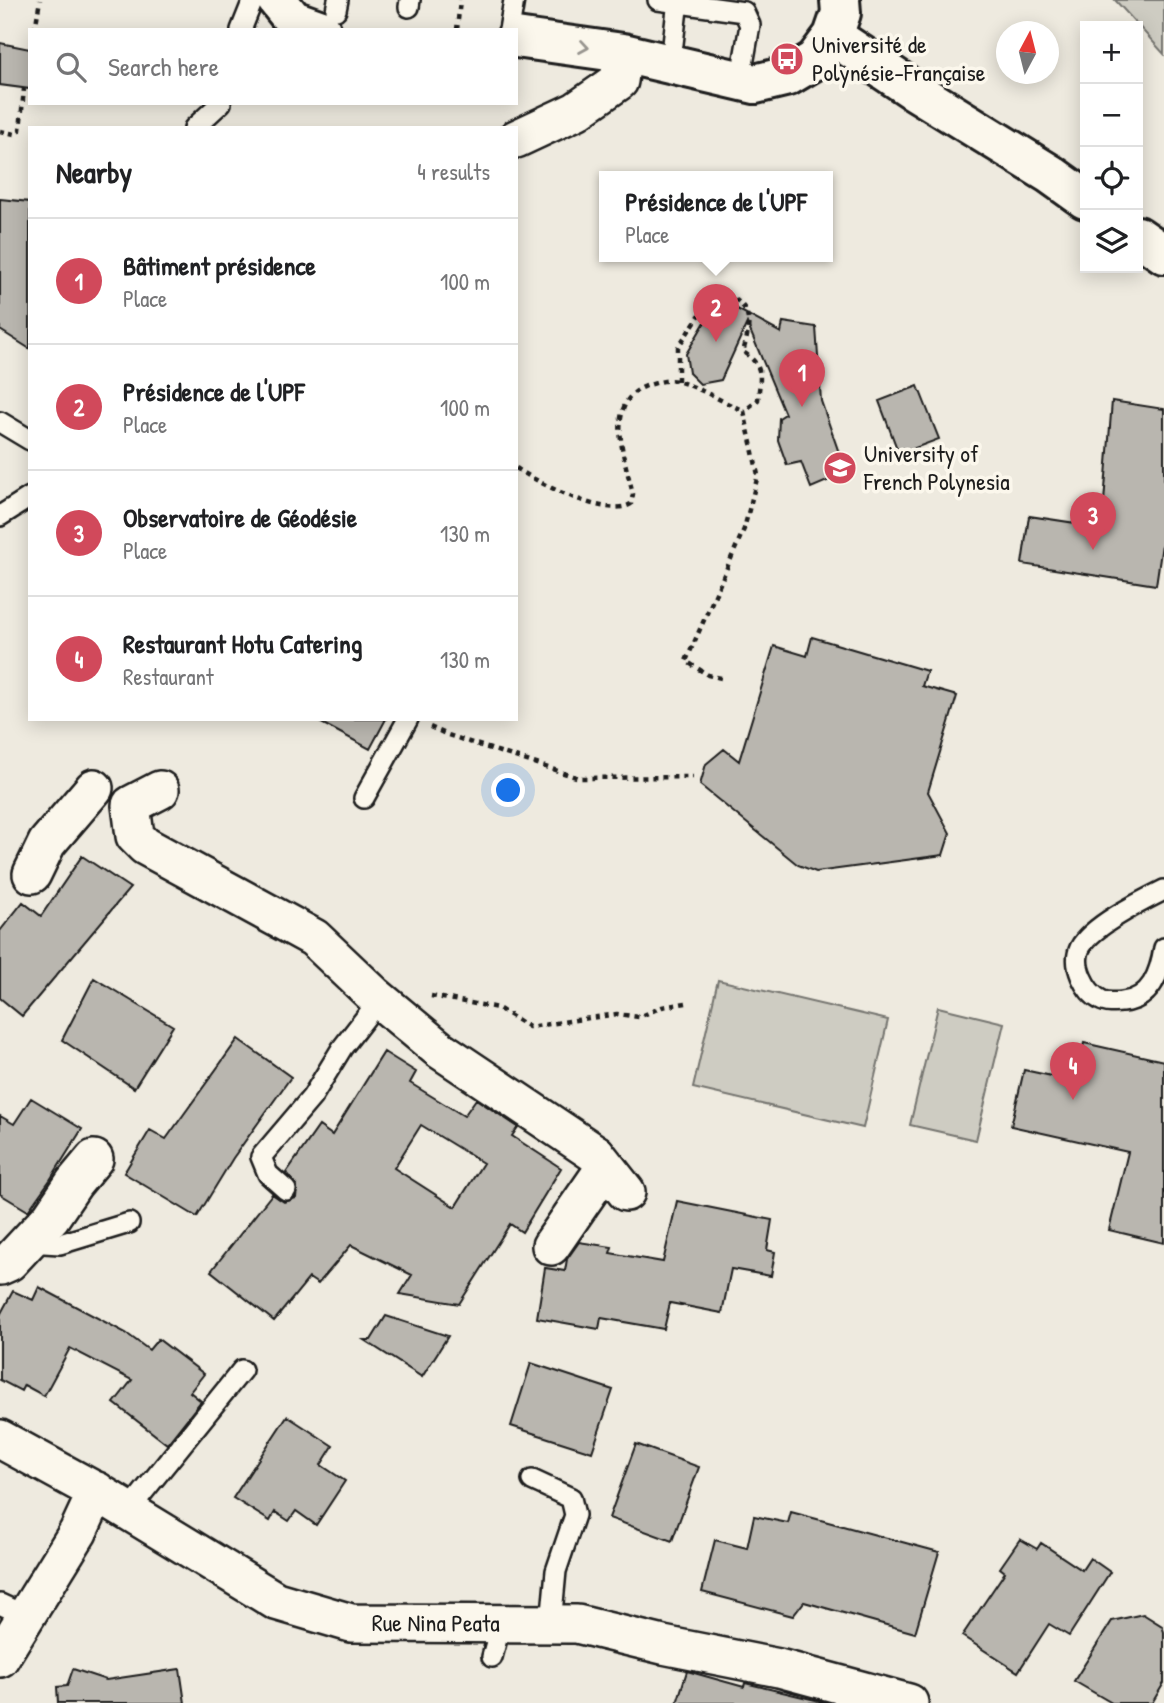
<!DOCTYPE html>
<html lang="en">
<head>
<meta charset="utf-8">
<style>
	body { margin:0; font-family:"Patrick Hand",sans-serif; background:#f6f6f6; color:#202124 }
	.controls { position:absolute; right:21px; top:21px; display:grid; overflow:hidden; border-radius:0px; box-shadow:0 4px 18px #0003 }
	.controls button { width:63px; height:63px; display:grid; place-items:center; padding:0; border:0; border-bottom:2px solid #e0e0e0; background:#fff; color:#202124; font:35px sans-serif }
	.compass { position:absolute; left:996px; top:21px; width:63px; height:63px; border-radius:50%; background:#fff; box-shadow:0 4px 18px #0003; rotate:7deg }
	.you { position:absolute; left:509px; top:791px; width:24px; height:24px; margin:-18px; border:5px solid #fff; border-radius:50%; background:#1a73e8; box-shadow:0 0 0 10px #1a73e833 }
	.badge { display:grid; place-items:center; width:46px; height:46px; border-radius:50%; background:#d1495b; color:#fff; font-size:23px; font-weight:700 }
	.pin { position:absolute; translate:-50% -58px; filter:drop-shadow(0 2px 4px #0008) }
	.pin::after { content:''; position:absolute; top:37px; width:24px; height:21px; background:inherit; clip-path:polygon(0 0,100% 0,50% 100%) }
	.popup { position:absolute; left:599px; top:171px; width:234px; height:91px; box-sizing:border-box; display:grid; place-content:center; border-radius:0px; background:#fff; filter:drop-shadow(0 2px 5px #0005); font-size:23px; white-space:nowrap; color:#757577 }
	.popup b { font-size:26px; color:#202124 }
	.popup::after { content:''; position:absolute; left:50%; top:100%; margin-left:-14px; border:14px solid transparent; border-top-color:#fff }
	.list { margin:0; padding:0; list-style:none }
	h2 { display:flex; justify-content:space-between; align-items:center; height:91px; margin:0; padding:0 28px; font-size:30px }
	h2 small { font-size:23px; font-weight:400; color:#757577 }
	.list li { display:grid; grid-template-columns:46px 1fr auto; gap:21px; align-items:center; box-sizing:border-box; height:126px; padding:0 28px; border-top:2px solid #e0e0e0 }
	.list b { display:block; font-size:26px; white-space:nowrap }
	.list p { margin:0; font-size:23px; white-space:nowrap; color:#757577 }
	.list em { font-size:23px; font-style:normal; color:#757577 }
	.icon { flex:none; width:38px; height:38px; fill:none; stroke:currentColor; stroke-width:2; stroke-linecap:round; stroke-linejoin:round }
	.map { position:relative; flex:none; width:1164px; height:1703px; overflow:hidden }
	.search { position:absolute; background:#fff; box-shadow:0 4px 18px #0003; left:28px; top:28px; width:490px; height:77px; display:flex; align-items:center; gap:18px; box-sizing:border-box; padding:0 24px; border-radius:0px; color:#757577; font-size:26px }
	.panel { position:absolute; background:#fff; box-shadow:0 4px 18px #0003; left:28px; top:126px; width:490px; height:595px; border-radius:0px }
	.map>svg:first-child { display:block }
	.green { fill:#ceccc2; stroke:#75746f; stroke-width:2 }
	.building { fill:#b9b6af; stroke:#1c1c1c; stroke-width:2; fill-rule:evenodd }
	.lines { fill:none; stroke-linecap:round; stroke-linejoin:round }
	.lane-casing { stroke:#1c1c1c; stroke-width:24 }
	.street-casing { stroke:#1c1c1c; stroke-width:42 }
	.secondary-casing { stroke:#1c1c1c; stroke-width:44 }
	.path { stroke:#1c1c1c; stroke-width:4.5; stroke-dasharray:5 5; stroke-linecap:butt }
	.lane { stroke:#fbf7ec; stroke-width:19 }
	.street { stroke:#fbf7ec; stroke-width:37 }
	.secondary { stroke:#fbf7ec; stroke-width:38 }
	.oneway { stroke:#97948e }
	.labels { text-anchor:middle; stroke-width:7; stroke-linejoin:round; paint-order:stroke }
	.poi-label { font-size:24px; fill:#1c1c1c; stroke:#fbf7ec; text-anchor:start }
	.street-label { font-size:24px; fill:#1c1c1c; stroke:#fbf7ec }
</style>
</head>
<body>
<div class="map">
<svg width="1164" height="1703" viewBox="0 0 1164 1703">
	<rect width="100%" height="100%" fill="#eeeadf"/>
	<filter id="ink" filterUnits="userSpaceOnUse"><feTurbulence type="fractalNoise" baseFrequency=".0143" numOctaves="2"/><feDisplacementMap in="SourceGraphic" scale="14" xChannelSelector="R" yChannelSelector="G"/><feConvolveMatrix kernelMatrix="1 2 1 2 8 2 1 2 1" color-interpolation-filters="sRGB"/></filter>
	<g filter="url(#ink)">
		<path class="green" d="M1115,0H1164V54Z
			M718,980L888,1020L863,1128L693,1088Z
			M938,1007L1004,1023L976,1140L910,1125Z"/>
		<path class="building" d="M0,43L30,49V89L0,85Z
			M0,199L30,202V349L0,330Z
			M728,304L781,333L783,322L816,327L821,401L846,473L811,488L801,462L787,465L778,440L779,418L785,414L747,323L721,380L700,384L689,373L686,354L714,307Z
			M918,386L939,439L899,454L879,401Z
			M1112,401L1164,409V531L1156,585L1022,564L1029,516L1102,527Z
			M812,637L927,671L922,686L957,696L928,792L950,833L943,855L816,872L798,865L700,785L706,764L724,749L739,761L774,646L807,656Z
			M314,719H386L370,749Z
			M82,856L130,888L22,1016L0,998V931L23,902L41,916Z
			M94,978L173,1026L134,1088L62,1040Z
			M238,1039L291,1077L233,1158L197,1217L124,1173L150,1130L166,1139Z
			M1084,1043L1164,1061V1243L1109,1230L1128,1152L1011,1126L1024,1070L1075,1081Z
			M384,1052L416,1072L410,1083L464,1116L476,1099L518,1127L512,1136L561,1168L522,1232L510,1224L459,1304L400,1294L412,1275L351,1245L318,1284L309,1278L274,1321L211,1271L272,1194L284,1202L296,1198L297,1186L286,1173L319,1126L332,1135ZM421,1125L483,1163L455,1207L394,1168Z
			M31,1098L82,1129L50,1180L28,1211L0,1194V1116L14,1124Z
			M677,1201L772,1220L767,1250L775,1252L771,1276L731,1269L722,1313L670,1303L664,1329L601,1318L599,1329L537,1318L545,1268L565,1271L567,1259L579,1242L612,1247L610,1253L663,1262Z
			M39,1287L126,1333L149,1350L158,1339L204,1374L190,1392L201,1401L167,1444L114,1403L132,1380L70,1348L44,1396L24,1385L21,1391L0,1380V1315L13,1291L33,1300Z
			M386,1316L448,1336L422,1377L364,1340H371Z
			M531,1363L613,1390L592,1452L511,1426Z
			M287,1416L333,1446L321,1465L345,1481L316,1525L296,1511L289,1521L275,1512L270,1521L233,1498Z
			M636,1444L699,1467L672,1541L609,1518Z
			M791,1512L939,1552L915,1633L804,1602L793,1616L702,1592L715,1540L747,1548L754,1516L788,1523Z
			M1020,1539L1037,1549L1041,1543L1082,1570L1090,1558L1110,1572L1069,1636L1049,1624L1018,1672L962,1636L1005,1572L1000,1568Z
			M1143,1614L1162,1626L1164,1632V1683L1152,1703H1112L1074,1681L1112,1621Z
			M73,1669L106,1680L180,1669L185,1703H58L57,1687L67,1686Z
			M687,1671L744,1687L745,1683L828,1703H677Z"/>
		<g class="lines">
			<defs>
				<path id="lane" d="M658,0L744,12L750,25L744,59
					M409,7L410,0
					M336,10L338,0
					M241,30L253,0
					M509,30L514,0
					M673,44L678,0
					M194,128L221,103
					M0,422L30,440
					M0,516L30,497
					M364,798L408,719
					M1164,890C1142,901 1091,926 1080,948C1072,965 1085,992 1101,1000C1106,1003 1116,1003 1122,1002C1151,1000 1160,973 1164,948
					M286,1190L268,1174L261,1157L312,1097L342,1048L373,1008L374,995
					M28,1242L60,1244L129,1223
					M532,1480L571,1498L575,1515L556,1571L551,1624
					M128,1511L242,1370
					M0,1604L26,1616
					M492,1657L501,1624"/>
				<g id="street">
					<path d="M516,139L576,111L619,81L623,53"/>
					<path d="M160,790L131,805L135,836L145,846L314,938L374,995L439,1049L596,1154L626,1192"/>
					<path d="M32,874L47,843L94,788"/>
					<path d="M551,1246L600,1175L602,1164L596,1154"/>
					<path d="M0,1266L9,1262L51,1217L74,1183L94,1159"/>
					<path id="s1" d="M0,1439L99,1493L276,1601L351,1623L577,1624L663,1645L779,1668L909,1703"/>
					<path d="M0,1658L78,1532L97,1491"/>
				</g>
				<path id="secondary" d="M277,0L293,20L321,30
					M833,36L912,89L1050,174L1085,199
					M516,38L623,53L755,84L788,76L815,60L833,36L841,13L840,0
					M1138,236L1164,254"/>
			</defs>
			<use href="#lane" class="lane-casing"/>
			<use href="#street" class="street-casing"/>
			<use href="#secondary" class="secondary-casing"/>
			<path class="path" d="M35,30L40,0
				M457,30L460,0
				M0,131L15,134L20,130L24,89
				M678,381V347L709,301L719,292C753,303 752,321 743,352C765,366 760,377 758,400L744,411
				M516,468C539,483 606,519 631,504L633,494C625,460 602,400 649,385C658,382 671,378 680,382C700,388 725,403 744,411
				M721,678L708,675L686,661L744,529L758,475L744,411
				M430,727L448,735L579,778L693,777
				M431,996L498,1008L529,1027L617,1014L639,1017L662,1007L686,1003"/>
			<use href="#lane" class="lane"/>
			<use href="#street" class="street"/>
			<use href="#secondary" class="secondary"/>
		</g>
		<defs><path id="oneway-chevron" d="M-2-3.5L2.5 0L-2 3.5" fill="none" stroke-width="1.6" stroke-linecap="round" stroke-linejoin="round" transform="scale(1.75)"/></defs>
		<use class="oneway" href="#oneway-chevron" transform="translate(584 47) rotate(9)"/>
	</g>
	<defs>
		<symbol id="bus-disc" viewBox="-11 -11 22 22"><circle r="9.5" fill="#d1495b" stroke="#fbf7ec"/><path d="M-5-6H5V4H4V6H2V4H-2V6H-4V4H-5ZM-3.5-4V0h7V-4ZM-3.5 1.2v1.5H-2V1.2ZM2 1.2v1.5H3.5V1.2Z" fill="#fff"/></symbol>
		<symbol id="university-disc" viewBox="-11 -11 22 22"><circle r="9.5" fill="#d1495b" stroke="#fbf7ec"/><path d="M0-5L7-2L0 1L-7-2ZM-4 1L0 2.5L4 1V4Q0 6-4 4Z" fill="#fff"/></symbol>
	</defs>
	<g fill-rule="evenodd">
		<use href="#bus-disc" x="768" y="40" width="38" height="38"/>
		<use href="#university-disc" x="821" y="449" width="38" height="38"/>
	</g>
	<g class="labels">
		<g class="poi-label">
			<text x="812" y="53">Université de<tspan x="812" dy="28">Polynésie-Française</tspan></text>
			<text x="864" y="462">University of<tspan x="864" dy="28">French Polynesia</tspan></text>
		</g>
		<g class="street-label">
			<text dy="8" stroke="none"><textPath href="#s1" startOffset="483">Rue Nina Peata</textPath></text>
		</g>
	</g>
</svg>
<div class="controls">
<button>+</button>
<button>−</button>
<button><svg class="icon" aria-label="locate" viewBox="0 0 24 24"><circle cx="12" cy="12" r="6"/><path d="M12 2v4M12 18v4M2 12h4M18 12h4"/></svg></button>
<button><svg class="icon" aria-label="layers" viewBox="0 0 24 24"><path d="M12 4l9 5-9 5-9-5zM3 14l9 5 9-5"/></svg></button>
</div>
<svg class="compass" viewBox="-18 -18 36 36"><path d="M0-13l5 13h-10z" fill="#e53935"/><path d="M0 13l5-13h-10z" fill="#757577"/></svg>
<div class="you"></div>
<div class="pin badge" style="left:802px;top:407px">1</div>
<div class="pin badge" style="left:716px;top:342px">2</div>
<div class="popup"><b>Présidence de l'UPF</b>Place</div>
<div class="pin badge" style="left:1093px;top:550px">3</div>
<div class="pin badge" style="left:1073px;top:1100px">4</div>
<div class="search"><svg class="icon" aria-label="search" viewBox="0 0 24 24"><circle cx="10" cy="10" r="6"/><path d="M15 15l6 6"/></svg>Search here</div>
<section class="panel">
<h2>Nearby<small>4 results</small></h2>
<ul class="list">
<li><span class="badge">1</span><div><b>Bâtiment présidence</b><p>Place</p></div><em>100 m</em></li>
<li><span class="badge">2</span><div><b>Présidence de l'UPF</b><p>Place</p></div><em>100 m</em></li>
<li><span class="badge">3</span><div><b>Observatoire de Géodésie</b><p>Place</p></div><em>130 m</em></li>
<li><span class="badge">4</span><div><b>Restaurant Hotu Catering</b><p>Restaurant</p></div><em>130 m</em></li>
</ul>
</section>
</div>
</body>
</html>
